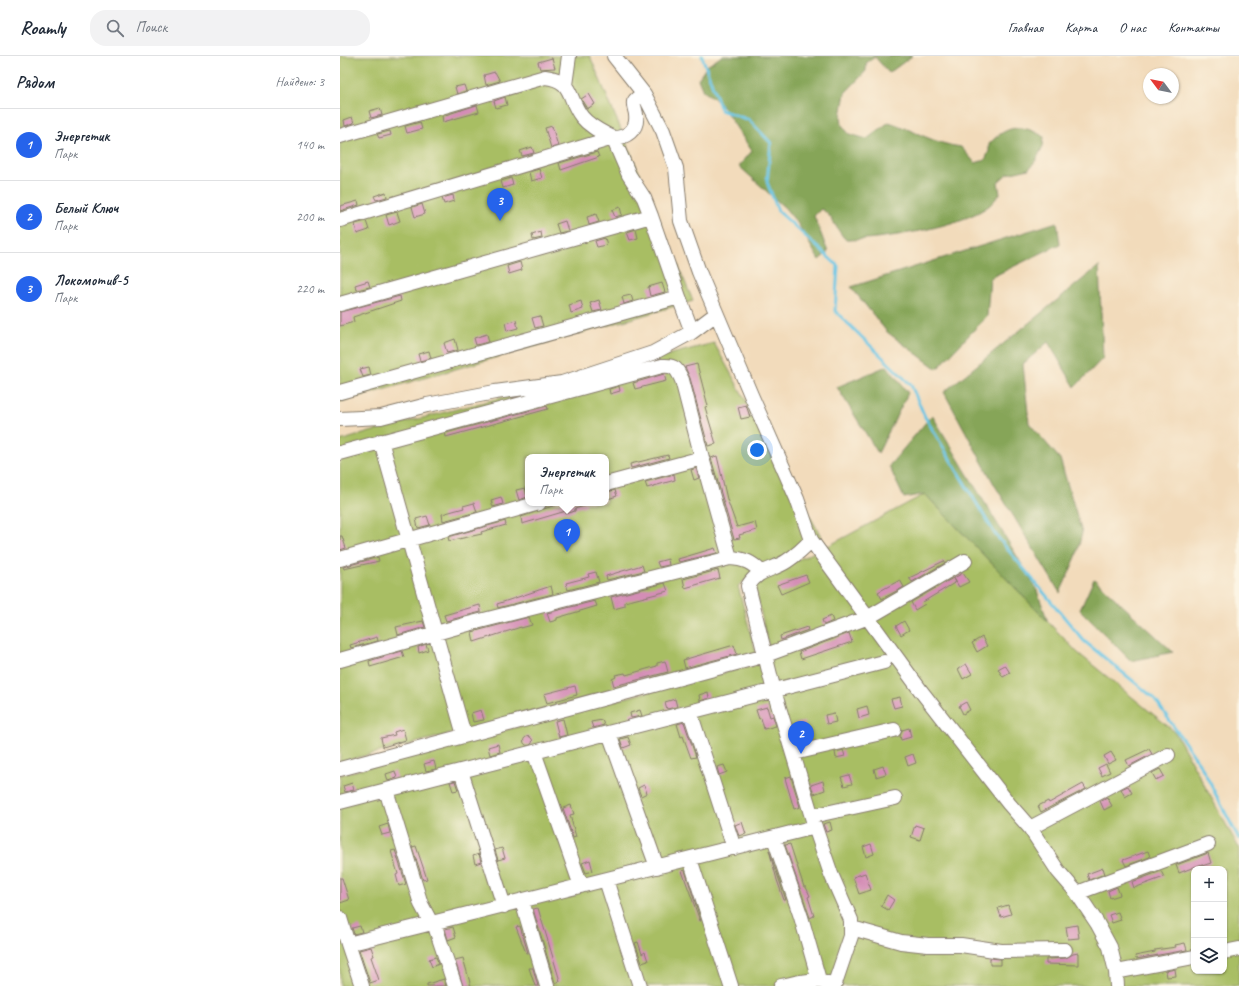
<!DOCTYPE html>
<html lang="ru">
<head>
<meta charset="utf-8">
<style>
	body { margin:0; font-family:Caveat,sans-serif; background:#f2f2f3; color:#1f2937 }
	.controls { position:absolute; right:12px; bottom:12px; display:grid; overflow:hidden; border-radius:8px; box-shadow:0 1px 3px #0004 }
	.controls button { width:36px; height:36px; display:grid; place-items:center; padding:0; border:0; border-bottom:1px solid #e0e1e3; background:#fff; color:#1f2937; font:20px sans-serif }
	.compass { position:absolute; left:803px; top:12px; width:36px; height:36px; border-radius:50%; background:#fff; box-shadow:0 1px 3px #0004; rotate:302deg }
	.you { position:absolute; left:417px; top:394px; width:14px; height:14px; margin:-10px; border:3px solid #fff; border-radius:50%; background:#1a73e8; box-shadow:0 0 0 6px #1a73e833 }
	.badge { display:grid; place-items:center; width:26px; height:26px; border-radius:50%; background:#2563eb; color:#fff; font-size:13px; font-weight:700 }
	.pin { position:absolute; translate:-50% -33px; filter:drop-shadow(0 1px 2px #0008) }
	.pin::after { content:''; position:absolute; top:21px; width:14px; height:12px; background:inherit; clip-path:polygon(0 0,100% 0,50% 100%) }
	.popup { position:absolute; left:185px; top:398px; width:84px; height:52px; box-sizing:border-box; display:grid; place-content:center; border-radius:8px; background:#fff; filter:drop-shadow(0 1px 3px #0005); font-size:13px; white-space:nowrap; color:#747a83 }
	.popup b { font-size:15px; color:#1f2937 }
	.popup::after { content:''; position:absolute; left:50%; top:100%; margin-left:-8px; border:8px solid transparent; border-top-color:#fff }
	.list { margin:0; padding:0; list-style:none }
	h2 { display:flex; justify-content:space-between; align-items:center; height:52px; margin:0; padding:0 16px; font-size:17px }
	h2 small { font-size:13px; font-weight:400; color:#747a83 }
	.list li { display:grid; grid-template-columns:26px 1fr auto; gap:12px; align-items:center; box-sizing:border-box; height:72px; padding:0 16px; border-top:1px solid #e0e1e3 }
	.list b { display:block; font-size:15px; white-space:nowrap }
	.list p { margin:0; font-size:13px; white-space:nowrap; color:#747a83 }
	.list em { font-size:13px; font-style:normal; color:#747a83 }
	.icon { flex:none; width:22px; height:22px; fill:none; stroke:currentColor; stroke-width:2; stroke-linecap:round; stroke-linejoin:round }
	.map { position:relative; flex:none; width:899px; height:930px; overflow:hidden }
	header { display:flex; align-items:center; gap:24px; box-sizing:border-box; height:56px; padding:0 20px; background:#fff; border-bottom:1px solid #e0e1e3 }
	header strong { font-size:19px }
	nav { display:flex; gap:22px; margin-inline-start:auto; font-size:14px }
	.search { width:280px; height:36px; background:#f2f2f3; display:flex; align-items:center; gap:10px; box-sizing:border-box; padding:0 14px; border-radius:16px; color:#747a83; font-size:15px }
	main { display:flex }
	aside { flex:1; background:#fff }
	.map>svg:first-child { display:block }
	.green { fill:#a8be63; stroke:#626d40; fill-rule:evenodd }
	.forest { fill:#86a559; stroke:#51603a }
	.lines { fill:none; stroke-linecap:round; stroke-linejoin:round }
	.stream { stroke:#67c5e5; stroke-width:3 }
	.building { fill:#d48db6 }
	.minor-casing { stroke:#877c6c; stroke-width:16 }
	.minor { stroke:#fff; stroke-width:14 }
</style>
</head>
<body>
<header>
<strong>Roamly</strong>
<div class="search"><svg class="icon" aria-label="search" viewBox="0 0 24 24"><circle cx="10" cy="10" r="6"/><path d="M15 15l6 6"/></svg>Поиск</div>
<nav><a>Главная</a><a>Карта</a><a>О нас</a><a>Контакты</a></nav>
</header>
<main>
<aside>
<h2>Рядом<small>Найдено: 3</small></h2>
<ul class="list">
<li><span class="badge">1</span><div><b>Энергетик</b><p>Парк</p></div><em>140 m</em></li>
<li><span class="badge">2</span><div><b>Белый Ключ</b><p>Парк</p></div><em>200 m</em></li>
<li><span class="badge">3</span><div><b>Локомотив-5</b><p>Парк</p></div><em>220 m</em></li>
</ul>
</aside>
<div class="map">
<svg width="899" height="930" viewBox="0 0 899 930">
	<rect width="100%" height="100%" fill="#fcf5e5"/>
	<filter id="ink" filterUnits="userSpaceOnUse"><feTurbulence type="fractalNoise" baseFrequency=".025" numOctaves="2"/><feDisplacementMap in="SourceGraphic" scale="8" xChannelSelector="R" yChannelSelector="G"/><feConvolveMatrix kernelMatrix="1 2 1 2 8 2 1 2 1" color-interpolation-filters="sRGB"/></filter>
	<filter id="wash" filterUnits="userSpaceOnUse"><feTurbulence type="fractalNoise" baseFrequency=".012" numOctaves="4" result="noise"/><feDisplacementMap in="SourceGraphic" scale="16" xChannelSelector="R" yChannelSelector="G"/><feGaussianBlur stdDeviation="0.9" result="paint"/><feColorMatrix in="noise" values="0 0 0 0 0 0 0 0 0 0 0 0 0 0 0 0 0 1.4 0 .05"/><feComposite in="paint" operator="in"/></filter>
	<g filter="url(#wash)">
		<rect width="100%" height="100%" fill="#f2dbbb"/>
		<path class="green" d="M0,0H250L353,245L0,346Z
			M374,287L482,482L424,510L398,530L416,597L130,673L0,706V385L43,372ZM188,401H266V447H188Z
			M585,438L738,597L835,676L899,792V930H0V719L303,637L432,605L415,531L427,518L490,489ZM854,813H884V915H854Z"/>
		<path class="forest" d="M382,0H572L549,17L535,1L526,7V15L505,37L501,60L502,69L509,78L527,83L549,66C573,74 595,88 621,91L635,107L645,104L649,95V88C667,69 682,67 704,81L703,90L696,104L689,113L667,118L658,126L660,138C657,141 653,146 650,149C623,171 540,184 506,184C496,174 492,158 481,153L474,160L488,196L479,204L458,168L445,152L399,110L412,95L384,53L374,42L363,35L358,23L367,10Z
			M717,166L720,188L650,222L647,260L597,313L547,276L511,231Z
			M759,210L763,302L735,331L708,286L683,308L689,367L720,403L742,477L736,501L720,537L654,428L604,336Z
			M547,310L568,337L538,397L497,331Z
			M592,359L696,532L708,566L585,438L564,442L549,410Z
			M754,523L833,596L791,605L740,554Z"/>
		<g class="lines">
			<path class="stream" d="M362,0L381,54L409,64L431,87L427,126L438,155L498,210L495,255L571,329L585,361L655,478L744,585L814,642L861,710L899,783"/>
		</g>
		<g id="blocks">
			<path class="building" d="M212,2L215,12L200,13L198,6Z
				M155,16L160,25L146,29L144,19Z
				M124,29L126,35L117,38L115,31Z
				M249,38L255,48L247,53L241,43Z
				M165,41L167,49L156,52L154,45Z
				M137,49L139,56L103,66L102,60Z
				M40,52L42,59L31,62L29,55Z
				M12,61L14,67L5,70L4,64Z
				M80,66L82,73L67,77L65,70Z
				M212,70L218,90L211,92L205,72Z
				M50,75L51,79L39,82L37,78Z
				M192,91L194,97L182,100L180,95Z
				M257,96L259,101L221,114L219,107Z
				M199,113L202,122L191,125L189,116Z
				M171,122L173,129L163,132L161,125Z
				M46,136L47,141L36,144L34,140Z
				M113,139L114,145L104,148L102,142Z
				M18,145L19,149L0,155V150Z
				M82,148L85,158L75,161L72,151Z
				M280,151L282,159L275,161L272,154Z
				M57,156L60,165L49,169L46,159Z
				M256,158L259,166L249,169L247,161Z
				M26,165L29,174L17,178L15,168Z
				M225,165L228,175L219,177L216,168Z
				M296,173L298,182L290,184L287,176Z
				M201,176L202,182L193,184L192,179Z
				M265,182L267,189L257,191L255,185Z
				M180,206L182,214L169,218L167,210Z
				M28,225L30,231L17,234L15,229Z
				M322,227L325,236L310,240L308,231Z
				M291,239L293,245L284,248L282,241Z
				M60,240L61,245L13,261L14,266L0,270V256Z
				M259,244L262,254L253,256L250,247Z
				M241,245L243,253L231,257L229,249Z
				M200,260L203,270L195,272L192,262Z
				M176,264L178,272L167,275L165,267Z
				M147,278L149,286L136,289L134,282Z
				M115,283L118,294L107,297L104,287Z
				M89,295L91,302L80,305L78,298Z
				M357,308L368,350L365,351L376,388L368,390L350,322L345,311Z
				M29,311L31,319L23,321L20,313Z
				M324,318L326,325L295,333L293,327Z
				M279,330L280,335L270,338L269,333Z
				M406,349L410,361L401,363L398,351Z
				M207,350L208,353L106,381L105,377Z
				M328,399L329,402L291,412L290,408Z
				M377,400L387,443L397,471L415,466L417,474L399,479L400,482L394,483L371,402Z
				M356,412L359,422L354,424L351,414Z
				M334,418L335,424L307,432L305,426Z
				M185,432L188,441L179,444L176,434Z
				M275,434L277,440L268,443L266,436Z
				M161,441L163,448L153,451L151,444Z
				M134,447L137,456L103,465L102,458L124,452L123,450Z
				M221,447H246L247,449L235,453V455L226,458V455L182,468L181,461Z
				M87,460L90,469L78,472L76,463Z
				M165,465L166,469L141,476L142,478L109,485L108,481Z
				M0,480H2L6,492L0,494Z
				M375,492L377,497L339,506L338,503Z
				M38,501L39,505L4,513L3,511Z
				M328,503L329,509L319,511L317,506Z
				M604,505L605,507L572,526L569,522Z
				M302,509L304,515L267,524L266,520Z
				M378,514L380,522L345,532L343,523Z
				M256,516L259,526L228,534L226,527L249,521L248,518Z
				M623,517L629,526L619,531L614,522Z
				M466,519L469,526L441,538L437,529Z
				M613,522L616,526L583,546L585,548L575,554L571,546Z
				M560,524L564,531L542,543L538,536Z
				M325,527L328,535L285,546V550L274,553L271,541Z
				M211,530L213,538L158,552L157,548Z
				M255,545L257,550L217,562V564L210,566L207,557Z
				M140,549L141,556L106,565L104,559Z
				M491,560L493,565L484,569L482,564Z
				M189,561L192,569L181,572V571L134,586L132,576Z
				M83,565L85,571L58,579L56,571Z
				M564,565L569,574L561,579L556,570Z
				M467,571L468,574L441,584L440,580Z
				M509,577L512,586L461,603L459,596Z
				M37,581L38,585L11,592L10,589Z
				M642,581L647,590L637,596L632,587Z
				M86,588L88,594L79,597L78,591Z
				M394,589L397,598L345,612L343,604Z
				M62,595L64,601L30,611L29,605Z
				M325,605L328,616L274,630L272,623L276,621L275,619L285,617L286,619L317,610V607Z
				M626,608L632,618L623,623L618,613Z
				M665,609L670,617L663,621L658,613Z
				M235,630L237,639L207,647L204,638Z
				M368,636L369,642L360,645L359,639Z
				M560,641L562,650L554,652L551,643Z
				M335,643L337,651L327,653L325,646Z
				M626,646L630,654L623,658L619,650Z
				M527,650L529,659L519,662L517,653Z
				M427,651L430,661L433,660L436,670L424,673L421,662L419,663L416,654Z
				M141,654L144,664L133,666L131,657Z
				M300,654L302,660L291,662L290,657Z
				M494,657L496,666L487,668L485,659Z
				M223,663L227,679L219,681L215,665Z
				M262,664L264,669L253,672L251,666Z
				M344,666L356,701L351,702L343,680L341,681L337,668Z
				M464,666L466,674L456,676L454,668Z
				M569,672L571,681L561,684L560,680L562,674Z
				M63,673L66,684L43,691L41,682L55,679L54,676Z
				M183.5 685a4.5 4.5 0 1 1 9 0a4.5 4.5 0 1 1-9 0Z
				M288,681L291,689L283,692L280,683Z
				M158,688L160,696L150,699L148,691Z
				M809,693L812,698L789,710L786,704Z
				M503,694L505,700L496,702L495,696Z
				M771,696L776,704L768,708L764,700Z
				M573,698L576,707L568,710L565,701Z
				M94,705L96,713L86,715L84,708Z
				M766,708L770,716L762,720L758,712Z
				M384,709L387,716L379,719L377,711Z
				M543,710L546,718L536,721L534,713Z
				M820,713L824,720L816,724L812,717Z
				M55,715L57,722L48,725L46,718Z
				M509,719L512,728L504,730L501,721Z
				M451,720L460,751L454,753L445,722Z
				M115,725L118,734L113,735L110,726Z
				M483,725L485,734L474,738L471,729Z
				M12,727L14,734L5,736L3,730Z
				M743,728L746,733L701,756L698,750L708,745L709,747Z
				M304,729L307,737L301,740L298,732Z
				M788,730L792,737L785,741L781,733Z
				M767,741L772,750L764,754L760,745Z
				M231,749L234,758L230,759L236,781L233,782L223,752Z
				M402,766L406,778L399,780L395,769Z
				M490,766L492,774L486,776L483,768Z
				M48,768L50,777L42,779L39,771Z
				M575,769L584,772L580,784L571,781Z
				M450,788L464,831H466L470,840L468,841L474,860L470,862L445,789Z
				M531,788L534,798L526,801L523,791Z
				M76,790L87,823L83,824L72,791Z
				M162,792L165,802L158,804L155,794Z
				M55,794L66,828L59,830L56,819L58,818L51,795Z
				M429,794L446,844H444L437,824Z
				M808,795L810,801L786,810L783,804Z
				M868,797L871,807L862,810V808L839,817L836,809Z
				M139,798L141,806L135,808L133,800Z
				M250,804L253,815L246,817L242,807Z
				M763,812L765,818L749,824L747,818Z
				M345,814L361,865H360L342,815Z
				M821,815L824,821L794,832L792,826Z
				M525,817L531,834L519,838L513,821Z
				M0,822H2L9,844L0,847Z
				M777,831L780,839L770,842L768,835Z
				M547,839L554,844L548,854L541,850Z
				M668,849L671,858L661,861L658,852Z
				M198,852L220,925L215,927L193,853Z
				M778,856L781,864L772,867L769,859Z
				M737,869L739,882L728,883L726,871Z
				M20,870L22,876L14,878L12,872Z
				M180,870L188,897H186L176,871Z
				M113,871L116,881L108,884L105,873Z
				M298,886L302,898L305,896L308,905L302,907L295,887Z
				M845,887L847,894L796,903L795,900L815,896V894L836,891L835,889Z
				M31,891L34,900L31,901L39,924L30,927L19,894Z
				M738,897V909L706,908V903L726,902L733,898Z
				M96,901L99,908L92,911L89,903Z
				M123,902L131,930H123L115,904Z
				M650,902L661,903V909H650Z
				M189,912H193L198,930H195Z
				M835,913L836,920L827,921L826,915Z
				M104,923L106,930H87V928Z"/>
		</g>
	</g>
	<g filter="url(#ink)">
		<use href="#blocks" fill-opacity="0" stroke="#877c6c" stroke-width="1"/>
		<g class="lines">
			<defs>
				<path id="minor" d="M274,0L304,38L323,75L336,112L341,165L359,216L411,339L457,443L471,484L581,635L669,748L690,772L718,815L737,837L757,867L770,891L776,916L777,930
					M225,29L229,0
					M0,80L205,21C234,24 227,42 242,61C250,71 262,76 273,82L0,164
					M311,160L339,241
					M0,248L311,160L304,142L289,119L273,82C286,82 298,74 296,59C296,55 293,50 294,46C296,42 300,40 304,38
					M0,336L339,241L352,276
					M0,363L41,361L87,349L155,336L222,327L313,297L352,276L376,258
					M41,385L124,679
					M0,397L322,310C335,309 337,313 342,324L362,402L266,428
					M362,402L390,502
					M471,484C464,492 456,499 447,505C432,515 418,513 408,530L434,635L475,771L491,818L511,864V880L494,930
					M0,503L199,447
					M0,604L128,568L390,502C404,503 412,506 421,516
					M350,656L394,792
					M269,677L317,811
					M194,696L241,830
					M454,697L554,674
					M0,713L426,599L529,561L625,505
					M121,715L164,850
					M46,734L81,848L89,863L94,867L115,930
					M0,746L544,606
					M472,760L555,742
					M690,772L828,699
					M434,782L461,861L479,924
					M350,803L391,930
					M266,824L300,930
					M737,837L868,788
					M182,845L207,930
					M0,862L8,888L475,771
					M512,872L561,886L588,889H621L661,895L725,894
					M8,888L22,930
					M884,896L899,893
					M776,916L854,901
					M441,930C457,927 472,922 488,927"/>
			</defs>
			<use href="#minor" class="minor-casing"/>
			<use href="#minor" class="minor"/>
		</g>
	</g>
</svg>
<div class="controls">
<button>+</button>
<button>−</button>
<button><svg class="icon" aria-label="layers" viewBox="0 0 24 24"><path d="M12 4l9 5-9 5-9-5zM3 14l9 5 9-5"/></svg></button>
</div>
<svg class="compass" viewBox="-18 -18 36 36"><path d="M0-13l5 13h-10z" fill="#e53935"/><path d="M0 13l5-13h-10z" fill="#747a83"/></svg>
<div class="you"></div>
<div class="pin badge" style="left:227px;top:496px">1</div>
<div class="popup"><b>Энергетик</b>Парк</div>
<div class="pin badge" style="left:461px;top:698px">2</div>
<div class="pin badge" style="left:160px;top:165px">3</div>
</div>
</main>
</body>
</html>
